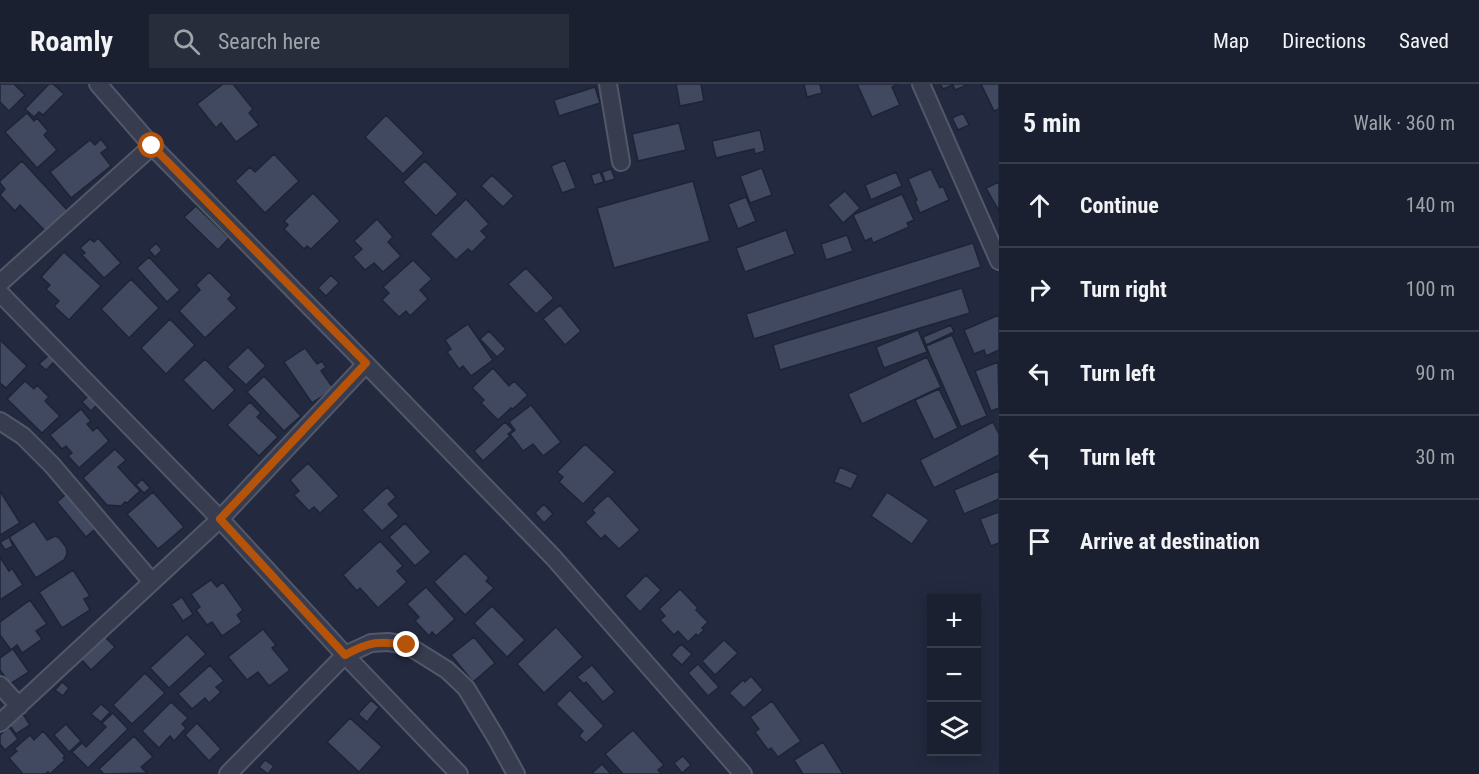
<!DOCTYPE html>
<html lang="en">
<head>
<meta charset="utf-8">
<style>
	body { margin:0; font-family:"Roboto Condensed",sans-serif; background:#272d3b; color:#f1f3f6 }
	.controls { position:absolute; right:18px; bottom:18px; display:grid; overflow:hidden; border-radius:0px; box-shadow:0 3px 15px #0003 }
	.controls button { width:54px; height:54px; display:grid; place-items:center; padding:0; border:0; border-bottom:2px solid #383e4b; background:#1a202f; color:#f1f3f6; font:30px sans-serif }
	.stop { position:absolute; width:18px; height:18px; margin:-14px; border:4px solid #b45309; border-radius:50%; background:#fff }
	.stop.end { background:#b45309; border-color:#fff; box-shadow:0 2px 6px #0008 }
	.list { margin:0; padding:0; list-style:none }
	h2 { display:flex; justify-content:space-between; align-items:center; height:78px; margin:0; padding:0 24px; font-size:26px }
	h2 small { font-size:20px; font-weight:400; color:#9fa3aa }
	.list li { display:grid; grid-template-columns:39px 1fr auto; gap:18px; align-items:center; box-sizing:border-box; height:84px; padding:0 24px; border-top:2px solid #383e4b }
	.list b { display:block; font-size:22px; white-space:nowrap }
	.list em { font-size:20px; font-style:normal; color:#9fa3aa }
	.icon { flex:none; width:33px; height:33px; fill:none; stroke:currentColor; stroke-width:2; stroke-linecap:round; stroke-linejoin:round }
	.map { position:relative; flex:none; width:999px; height:690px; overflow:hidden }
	header { display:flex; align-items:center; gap:36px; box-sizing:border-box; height:84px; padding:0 30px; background:#1a202f; border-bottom:2px solid #383e4b }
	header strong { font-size:28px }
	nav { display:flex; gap:33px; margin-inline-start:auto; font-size:21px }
	.search { width:420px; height:54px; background:#272d3b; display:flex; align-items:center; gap:15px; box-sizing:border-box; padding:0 21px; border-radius:0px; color:#9fa3aa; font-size:22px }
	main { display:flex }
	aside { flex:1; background:#1a202f }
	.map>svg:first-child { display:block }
	.building { fill:#414961; stroke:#1e2436; stroke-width:1.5 }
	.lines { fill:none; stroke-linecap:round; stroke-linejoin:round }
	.minor-casing { stroke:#52586a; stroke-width:20 }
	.minor { stroke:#373d4f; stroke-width:16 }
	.route { stroke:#b45309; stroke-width:8 }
</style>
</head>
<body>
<header>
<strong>Roamly</strong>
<div class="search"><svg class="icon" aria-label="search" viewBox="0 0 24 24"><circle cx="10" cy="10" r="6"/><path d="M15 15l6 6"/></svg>Search here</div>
<nav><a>Map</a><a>Directions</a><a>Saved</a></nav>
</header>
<main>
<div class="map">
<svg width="999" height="690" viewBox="0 0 999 690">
	<rect width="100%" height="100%" fill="#232a3f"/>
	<path class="building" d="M0,0H14L25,11L9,27L0,18Z
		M49,0H53L64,10L43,31L39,28L34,33L25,25Z
		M223,0H233L253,25L249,29L259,41L236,58L221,39L216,44L197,20Z
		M676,0H701L704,17L680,22Z
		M804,0H820L822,9L807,13Z
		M857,0H898L892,3L900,21L872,33Z
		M940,0H969L955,6L953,1L943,5Z
		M981,0H999V25L994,27Z
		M595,3L600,19L559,32L554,16Z
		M27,29L34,37L37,34L48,47L44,51L57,66L37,84L5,48Z
		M963,29L969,41L958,46L952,34Z
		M386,31L424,69L403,90L365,53Z
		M679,39L686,66L638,77L632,50Z
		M760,46L765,67L755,70L754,65L716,74L712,57Z
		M101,55L108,64L101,69L111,82L71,114L50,88L90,56L95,61Z
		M274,70L299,97L265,129L235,97L250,83L255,88Z
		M565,76L576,104L562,109L551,82Z
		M22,77L69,128L47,149L20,121L15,127L0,111L5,105L0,99V97Z
		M425,77L458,110L436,132L403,98Z
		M762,84L772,111L750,119L740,92Z
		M611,85L615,95L605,98L602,88Z
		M931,85L940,104L943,102L949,116L920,129L915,117L917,116L908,95Z
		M600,88L604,98L594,101L591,91Z
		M896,88L902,102L871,116L865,101Z
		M492,91L514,112L503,123L481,102Z
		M693,97L710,157L614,184L597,124Z
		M999,98V127L986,104Z
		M845,107L860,124L843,139L828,121Z
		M313,109L340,137L311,165L307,162L304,165L284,145L288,141L284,137Z
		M902,110L914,136L907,139L909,143L873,159L871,154L865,157L853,131Z
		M746,113L756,137L738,145L728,120Z
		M466,115L489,140L481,147L487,153L472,168L468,165L456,176L430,150Z
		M196,122L229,154L218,166L184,133Z
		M377,135L393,153L388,158L401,172L383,188L374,179L365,186L353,173L362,165L354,157Z
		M786,146L795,170L745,188L736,164Z
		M847,151L853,167L826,176L821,160Z
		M98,154L121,179L104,194L82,171L85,169L80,164L90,155L94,158Z
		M156,159L162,166L155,173L149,166Z
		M973,159L981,183L754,255L746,230Z
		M64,168L101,202L69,236L54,222L59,217L46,205L50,201L41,193Z
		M149,173L180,206L167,218L137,184Z
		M413,176L432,195L420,206L428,215L410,232L406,227L399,233L382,216L389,209L383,203Z
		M526,184L554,214L536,230L508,200Z
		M209,188L232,211L228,215L237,224L205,254L179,227L200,206L196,201Z
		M331,191L339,199L326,212L318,204Z
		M131,195L159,224L129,254L101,225Z
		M962,204L970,229L780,286L773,261Z
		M560,221L581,247L565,261L543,235Z
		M999,231V266L986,272L984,266L974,270L964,246Z
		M170,235L195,261L166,290L141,264Z
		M468,240L493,276L471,292L463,282L459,285L447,268L451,265L445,256Z
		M951,241L954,248L926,261L923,253Z
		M918,246L927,268L884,284L876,263Z
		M489,247L506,265L497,273L480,255Z
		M952,251L987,332L961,343L926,262Z
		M0,256L27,282L6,304L0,299Z
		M248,263L266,282L246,301L227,283Z
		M305,264L317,280L322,277L326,283L321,287L334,305L312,319L284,278Z
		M51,269L57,275L46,286L39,280Z
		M927,273L941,303L862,340L848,310Z
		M205,275L235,306L213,327L183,296Z
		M998,278L999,324L991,327L975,287Z
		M493,284L509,302L514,297L528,311L513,325L511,324L498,336L481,319L484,316L472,304Z
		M264,292L301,332L284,347L247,308Z
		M25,297L34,305L37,301L49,313L45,317L60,332L42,349L7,315Z
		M939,305L958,344L934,356L915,316Z
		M91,309L100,318L91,327L82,318Z
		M250,318L261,329L257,333L278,353L259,372L227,341Z
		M531,321L561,358L543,372L533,360L523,367L510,350L515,346L509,338Z
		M81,325L91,337L87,340L93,347L97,343L109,357L79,384L68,372L72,369L66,362L62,365L50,351Z
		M505,338L513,346L508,350L510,352L483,377L474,367Z
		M993,338L999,350V371L934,404L920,376Z
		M585,360L615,388L583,420L559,398L563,393L557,388Z
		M115,365L126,376L118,383L140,407L127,419L125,418L121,422L107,421L83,394Z
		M308,379L339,412L320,429L314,423L309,427L294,411L299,407L290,396Z
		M840,383L858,391L851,405L834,398Z
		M999,387V415L964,430L954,406Z
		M142,395L150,404L144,409L136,401Z
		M387,403L396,413L388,420L399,432L382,447L362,426Z
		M71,406L101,440L86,453L57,418Z
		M0,407L20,439L0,451Z
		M153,408L184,443L158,465L127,430Z
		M887,408L929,436L912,460L871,432Z
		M608,411L640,446L619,465L605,451L601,455L585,438L595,429L592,426Z
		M544,420L553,430L544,439L535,429Z
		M999,428V459L991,462L980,435Z
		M34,437L47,456L55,452L59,454L66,463L67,470L64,476L36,494L9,453Z
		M405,439L431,468L415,482L389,453Z
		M9,453L13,462L5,466L0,458Z
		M380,457L403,482L397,487L407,498L378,524L360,504L357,507L343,491Z
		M465,469L489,494L486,497L494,504L465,531L434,498Z
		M0,473L9,487L12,484L23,501L0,516Z
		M73,486L90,512L84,515L90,526L62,544L39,508Z
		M646,491L661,506L640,528L625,512Z
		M211,496L217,503L223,498L243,526L237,531L242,538L222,552L212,538L207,541L196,526L200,523L191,510Z
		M426,503L455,535L436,552L432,548L429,552L415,537L419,533L407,520Z
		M680,505L698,524L696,526L708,538L702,544L704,546L698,552L696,550L688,558L678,547L674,551L660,536L665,532L659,525Z
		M182,513L193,530L183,537L171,520Z
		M30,516L47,540L36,547L42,555L22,569L17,561L11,566L0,551V538Z
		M492,522L525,556L507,573L474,539Z
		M556,543L583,573L544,609L517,580Z
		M263,545L276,561L272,564L290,586L269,602L258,588L247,596L228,573Z
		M187,550L206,570L169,604L150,584Z
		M104,552L115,563L91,586L81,575Z
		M474,553L495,579L473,598L451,571Z
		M724,556L738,569L715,591L702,577Z
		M681,560L692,570L682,581L671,571Z
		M13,565L29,588L10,600L0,586V574Z
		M698,580L719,603L708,612L688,589Z
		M210,581L224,597L216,603L221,608L209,619L205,614L192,625L178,610Z
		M592,581L615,608L603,618L586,598L584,600L577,593Z
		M145,589L165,609L132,640L113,621Z
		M751,592L763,606L744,624L729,609L743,596L745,598Z
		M62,598L69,604L63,612L55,606Z
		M570,606L604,642L586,659L579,652L583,647L556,620Z
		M371,616L379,623L367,638L358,630Z
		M772,617L801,657L778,673L771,664L768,666L755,648L759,645L750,633Z
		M171,618L188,634L182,640L186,644L174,657L170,652L159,664L142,647Z
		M101,620L110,628L101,638L91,630Z
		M113,629L128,645L88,684L72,668L82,659L86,663L106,643L102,639Z
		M23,630L30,641L16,650L8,639Z
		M350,634L382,663L359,688L327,658Z
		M197,639L221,665L209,677L185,651Z
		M66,640L81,657L69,668L54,651Z
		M9,643L18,655L5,666L0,660V651Z
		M633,646L664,681L658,686L662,690H623L605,670Z
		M43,647L65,672L63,674L65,676L50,690L48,688L45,690H23L9,674L17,667L14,665L30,651L34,656Z
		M134,652L153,673L141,683L147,689L104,690L99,685Z
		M823,658L843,690H803L794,676Z
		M683,672L691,681L682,689L674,679Z
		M265,676L274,682L268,690L259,683Z
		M602,680L611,690H591Z"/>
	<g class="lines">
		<defs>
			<path id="minor" d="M98,0L152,62L366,280L553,473L743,690
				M608,0L621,78
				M921,0L999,177
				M0,199L152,62
				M0,209L220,435L345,571L459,690
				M0,337L23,352L52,381L152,498
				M0,601L19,622
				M0,639L220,435L366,280
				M228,690L345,571L371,559L388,558L407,561L447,586L466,604L495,652L516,690"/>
		</defs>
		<use href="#minor" class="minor-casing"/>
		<use href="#minor" class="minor"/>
	</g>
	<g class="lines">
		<path class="route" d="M152,62L366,279L220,435L345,571C370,557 379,557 407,561"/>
	</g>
</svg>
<div class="controls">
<button>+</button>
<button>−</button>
<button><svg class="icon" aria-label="layers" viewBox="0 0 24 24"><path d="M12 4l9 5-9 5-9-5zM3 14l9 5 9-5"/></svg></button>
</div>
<div class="stop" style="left:152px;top:62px"></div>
<div class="stop end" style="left:407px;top:561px"></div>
</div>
<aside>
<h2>5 min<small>Walk · 360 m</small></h2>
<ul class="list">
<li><svg class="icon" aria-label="ahead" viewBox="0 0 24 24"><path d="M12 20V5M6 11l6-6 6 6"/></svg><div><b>Continue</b></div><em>140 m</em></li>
<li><svg class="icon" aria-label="right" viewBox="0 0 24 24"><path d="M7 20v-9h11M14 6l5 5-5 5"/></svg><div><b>Turn right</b></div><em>100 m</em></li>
<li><svg class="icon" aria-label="left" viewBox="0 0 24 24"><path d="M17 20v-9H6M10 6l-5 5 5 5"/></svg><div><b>Turn left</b></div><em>90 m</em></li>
<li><svg class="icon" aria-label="left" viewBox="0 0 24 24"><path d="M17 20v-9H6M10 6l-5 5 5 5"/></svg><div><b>Turn left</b></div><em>30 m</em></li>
<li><svg class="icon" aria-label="arrive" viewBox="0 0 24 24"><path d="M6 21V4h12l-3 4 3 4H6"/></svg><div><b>Arrive at destination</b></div></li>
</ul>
</aside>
</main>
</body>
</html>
